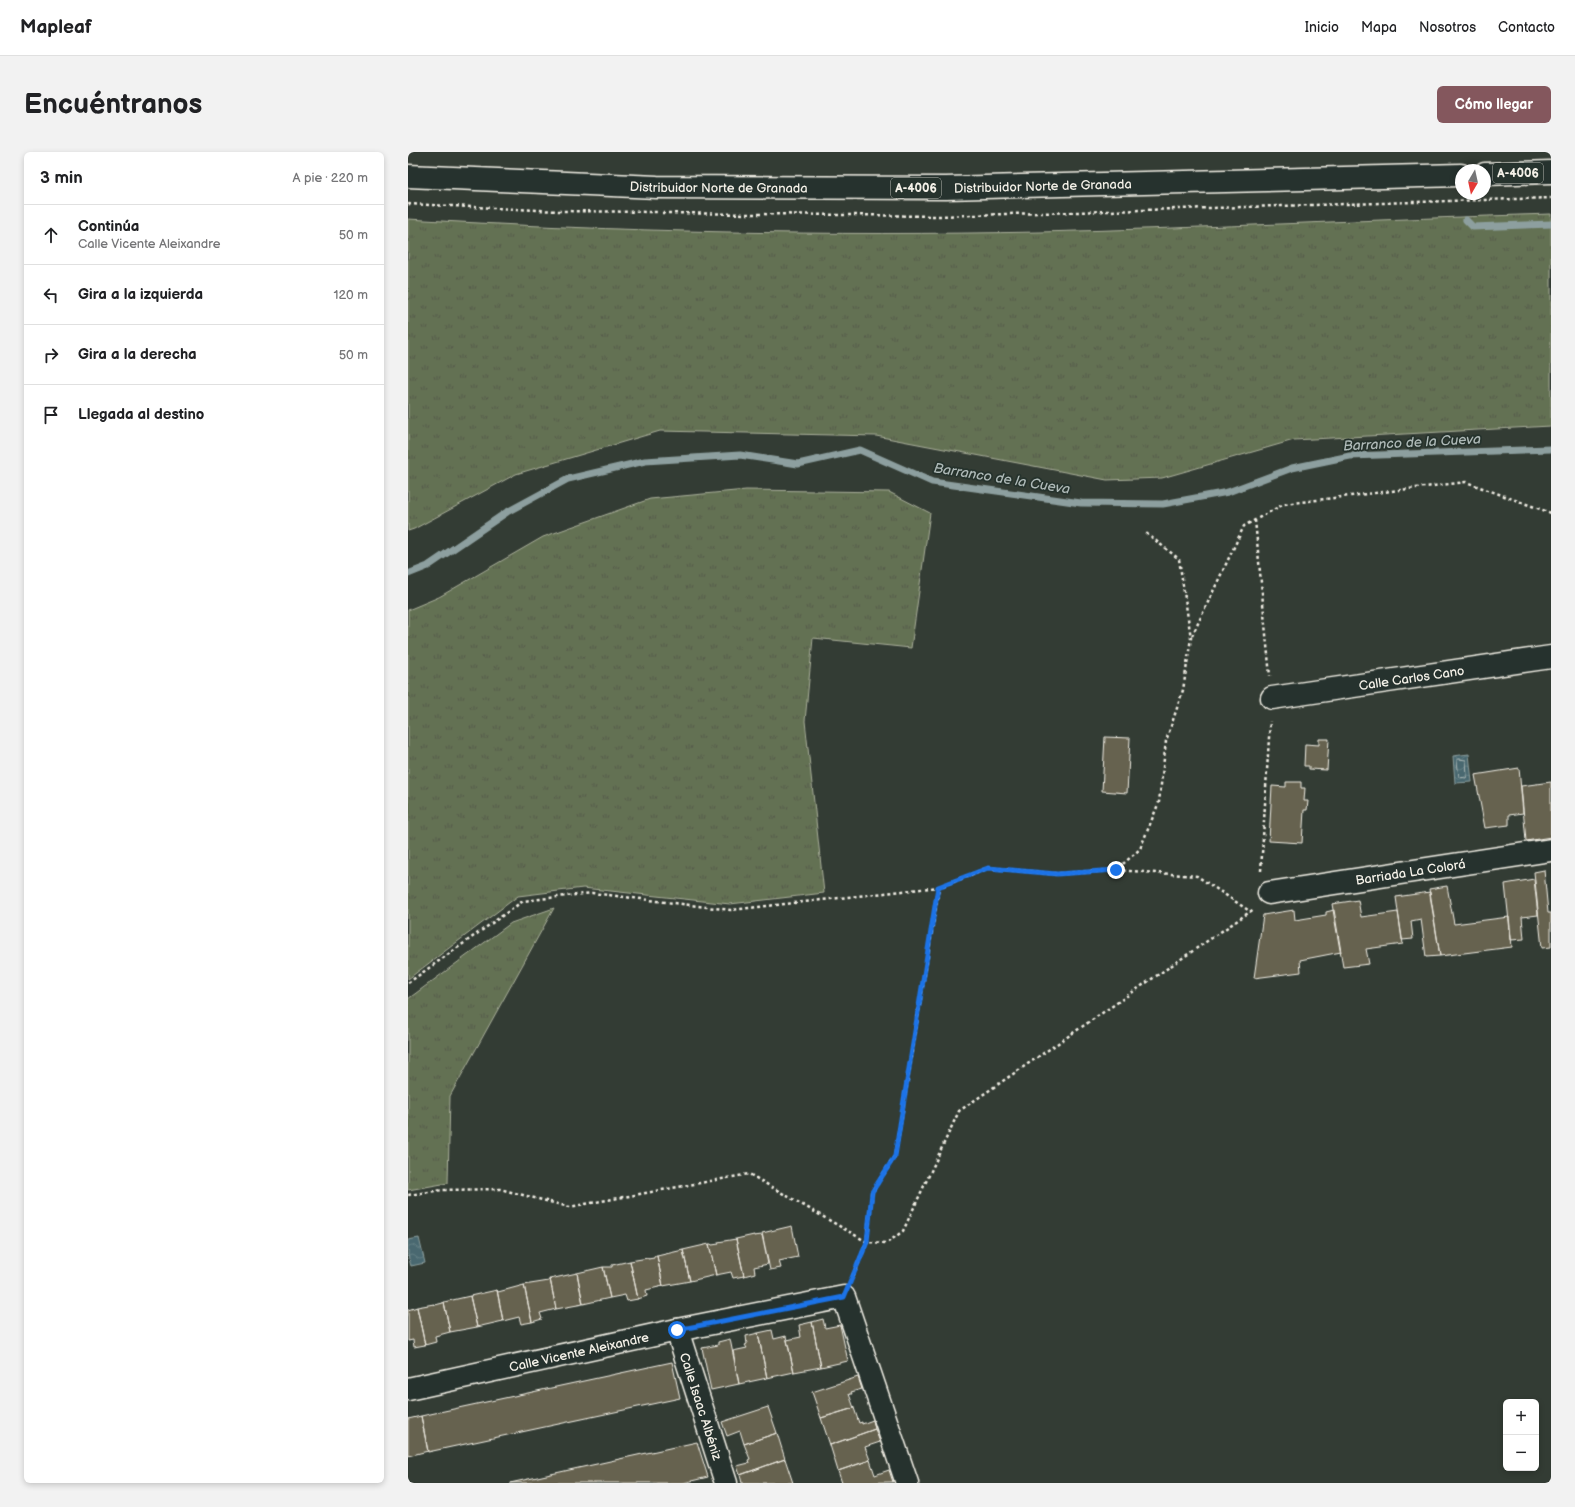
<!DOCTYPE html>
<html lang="es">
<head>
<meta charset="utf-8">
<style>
	body { margin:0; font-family:"Balsamiq Sans",sans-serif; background:#f2f2f2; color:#202124 }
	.controls { position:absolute; right:12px; bottom:12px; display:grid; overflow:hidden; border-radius:6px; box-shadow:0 2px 6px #0003 }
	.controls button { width:36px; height:36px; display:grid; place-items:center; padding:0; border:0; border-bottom:1px solid #e0e0e0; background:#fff; color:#202124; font:20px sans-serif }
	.compass { position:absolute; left:1047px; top:12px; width:36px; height:36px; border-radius:50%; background:#fff; box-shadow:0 2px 6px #0003; rotate:189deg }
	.stop { position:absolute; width:12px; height:12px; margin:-9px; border:3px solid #1a73e8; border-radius:50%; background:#fff }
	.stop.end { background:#1a73e8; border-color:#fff; box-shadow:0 1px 4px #0008 }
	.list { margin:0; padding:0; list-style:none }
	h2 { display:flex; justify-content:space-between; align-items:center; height:52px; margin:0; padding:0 16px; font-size:17px }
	h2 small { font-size:13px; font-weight:400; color:#757577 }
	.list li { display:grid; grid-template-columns:26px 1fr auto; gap:12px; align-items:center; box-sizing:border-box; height:60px; padding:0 16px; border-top:1px solid #e0e0e0 }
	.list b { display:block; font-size:15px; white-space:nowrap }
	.list p { margin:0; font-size:13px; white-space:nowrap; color:#757577 }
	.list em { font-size:13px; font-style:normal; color:#757577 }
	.icon { flex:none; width:22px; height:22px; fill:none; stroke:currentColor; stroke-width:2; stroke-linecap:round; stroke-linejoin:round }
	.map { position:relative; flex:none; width:1143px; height:1331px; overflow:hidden; border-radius:6px }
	header { display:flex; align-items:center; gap:24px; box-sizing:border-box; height:56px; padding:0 20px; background:#fff; border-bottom:1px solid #e0e0e0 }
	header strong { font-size:19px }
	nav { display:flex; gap:22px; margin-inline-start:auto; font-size:14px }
	.intro { display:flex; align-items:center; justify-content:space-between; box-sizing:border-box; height:96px; padding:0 24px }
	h1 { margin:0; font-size:28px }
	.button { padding:10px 18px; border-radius:6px; background:#84575d; color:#fff; font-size:14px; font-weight:700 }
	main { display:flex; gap:24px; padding:0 24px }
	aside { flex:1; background:#fff; border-radius:6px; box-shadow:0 2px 6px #0003 }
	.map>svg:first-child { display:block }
	.grass { fill:url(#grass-tufts); stroke:#acb19d }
	.water { fill:url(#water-waves); stroke:#8d9f9f }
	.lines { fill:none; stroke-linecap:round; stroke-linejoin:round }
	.shore { stroke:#afbab8; stroke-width:1 }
	.stream { stroke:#8d9f9f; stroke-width:7 }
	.building { fill:#66624f; stroke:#f4f1e8 }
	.minor-casing { stroke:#f4f1e8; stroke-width:25 }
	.tertiary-casing { stroke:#f4f1e8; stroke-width:25 }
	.primary-casing { stroke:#f4f1e8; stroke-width:25 }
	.path { stroke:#f4f1e8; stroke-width:2.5; stroke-dasharray:3 3; stroke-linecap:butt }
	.minor { stroke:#26332d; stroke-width:22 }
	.tertiary { stroke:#26332d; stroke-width:22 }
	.primary { stroke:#26332d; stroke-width:22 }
	.route { stroke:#1a73e8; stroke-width:5 }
	.labels { text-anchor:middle; stroke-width:3.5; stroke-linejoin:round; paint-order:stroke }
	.shield { fill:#26332d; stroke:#b6b8b0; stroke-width:1 }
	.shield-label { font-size:12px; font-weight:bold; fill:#f4f1e8 }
	.street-label { font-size:13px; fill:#f4f1e8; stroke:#26332d }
	.water-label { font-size:14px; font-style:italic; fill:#afbab8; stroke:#26332d }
</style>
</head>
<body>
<header>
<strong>Mapleaf</strong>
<nav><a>Inicio</a><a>Mapa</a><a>Nosotros</a><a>Contacto</a></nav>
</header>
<div class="intro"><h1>Encuéntranos</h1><a class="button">Cómo llegar</a></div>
<main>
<aside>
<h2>3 min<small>A pie · 220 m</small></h2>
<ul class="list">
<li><svg class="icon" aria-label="ahead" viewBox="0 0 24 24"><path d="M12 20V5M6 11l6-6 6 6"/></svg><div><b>Continúa</b><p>Calle Vicente Aleixandre</p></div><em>50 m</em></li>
<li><svg class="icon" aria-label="left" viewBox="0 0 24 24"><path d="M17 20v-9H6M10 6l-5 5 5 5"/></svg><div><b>Gira a la izquierda</b></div><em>120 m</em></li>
<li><svg class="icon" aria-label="right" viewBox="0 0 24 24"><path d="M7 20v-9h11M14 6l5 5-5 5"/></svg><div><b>Gira a la derecha</b></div><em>50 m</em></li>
<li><svg class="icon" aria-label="arrive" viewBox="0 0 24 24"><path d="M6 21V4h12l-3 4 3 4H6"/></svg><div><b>Llegada al destino</b></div></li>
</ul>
</aside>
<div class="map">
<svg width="1143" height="1331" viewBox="0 0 1143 1331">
	<defs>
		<pattern id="grass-tufts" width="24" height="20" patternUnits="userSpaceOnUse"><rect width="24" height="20" fill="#637152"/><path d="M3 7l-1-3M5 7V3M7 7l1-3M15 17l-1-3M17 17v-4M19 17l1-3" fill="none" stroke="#555a4b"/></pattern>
		<pattern id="water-waves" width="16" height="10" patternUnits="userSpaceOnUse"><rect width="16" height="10" fill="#48686f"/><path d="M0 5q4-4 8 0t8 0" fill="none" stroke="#637e84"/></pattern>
	</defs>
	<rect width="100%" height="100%" fill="#333c34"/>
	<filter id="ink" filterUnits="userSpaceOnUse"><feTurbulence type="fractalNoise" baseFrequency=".025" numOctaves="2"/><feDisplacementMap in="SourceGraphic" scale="8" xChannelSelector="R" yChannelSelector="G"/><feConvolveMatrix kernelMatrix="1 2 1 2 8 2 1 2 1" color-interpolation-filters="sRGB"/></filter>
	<g filter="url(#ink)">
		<path class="grass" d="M1143,62V274L886,288L754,326L699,328L468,284L252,279L108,322L6,377L0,379V67C210,80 422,84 632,80C802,76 973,67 1143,62Z
			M338,338L481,340L522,361L503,496L405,486L397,569L416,741L322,752L175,736L110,744L0,827V458L31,445L135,385L242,347Z
			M146,756L42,944L40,1031L0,1038V847L103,771Z"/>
		<path class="water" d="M1061,602L1064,630L1047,631L1045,604Z
			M11,1086L17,1111L3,1114L0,1103V1088Z"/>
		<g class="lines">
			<path class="shore" d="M1051,607L1058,608L1059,624L1058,626L1051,625L1049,609Z"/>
			<path class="stream" d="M1058,68L1065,75L1143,72
				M0,422L20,414L99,360L160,327L237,309L332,303L390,312L452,298L524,330L673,351L755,352L820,340L884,316L942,304L1143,297"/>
		</g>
		<path class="building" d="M697,585L722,586L719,641L694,639Z
			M911,587H921L919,618L901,617V614H896L897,592L911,593Z
			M1111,616L1115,661L1101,663V673L1077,676L1067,623Z
			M878,630H893V636H897L896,649H900L899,658H896L894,691L861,689L864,634L878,635Z
			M1143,630V685L1118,689L1113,634Z
			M1136,718L1140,761H1143V795L1134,796L1126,720Z
			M1126,727L1130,763L1114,765L1116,787L1103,788L1097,732Z
			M1039,734L1046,772L1101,765L1104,795L1032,804L1021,737Z
			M1022,740L1032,804L1018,805L1013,767L1003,769L1005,787L994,788L988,745Z
			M950,748L953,765L990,760L995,792L958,797L961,812L935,815L924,752Z
			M886,758L887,768L918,763V760L926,758L933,800L892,808L893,820L846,826L855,763Z
			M384,1074L390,1105L371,1109L373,1116L362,1118L354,1081Z
			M346,1083V1084L354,1083L360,1112L346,1115L347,1121L336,1124L328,1087Z
			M328,1087L336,1124L325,1126L323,1120L308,1123L301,1092H303L304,1093L311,1092L310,1090Z
			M301,1092L308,1123L282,1129L275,1098Z
			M275,1098L282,1129L255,1134L249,1104Z
			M246,1104H249L255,1134L238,1138L239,1144L230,1147L222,1109L240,1106V1107L246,1106Z
			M222,1109L230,1147L219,1149L217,1143L202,1146L195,1115H204V1113Z
			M195,1115L202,1146L175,1152L169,1121Z
			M169,1121L175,1152L148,1157L142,1127Z
			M141,1127H142L148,1157L132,1161L134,1167L124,1170L116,1133L141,1129Z
			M116,1133L124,1170L113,1172L111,1165L95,1169L89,1138L90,1140Z
			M89,1138L95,1169L69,1175L62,1144Z
			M62,1144L69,1175L42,1180L36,1150Z
			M35,1150H36L42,1180L27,1184L28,1190L17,1193L9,1155L26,1152L27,1153L35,1151Z
			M9,1155L17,1193L6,1195L5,1188L0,1189V1158Z
			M415,1167L417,1176L432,1173L440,1209L413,1215L404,1170Z
			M404,1170L413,1215L386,1220L379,1188L393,1185L391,1173Z
			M364,1178L366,1187L378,1184L386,1220L359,1226L350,1181Z
			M350,1181L359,1226L331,1232L325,1199L339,1196L337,1193L339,1192L338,1184Z
			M322,1187L331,1232L303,1238L294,1196L310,1193V1190Z
			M264,1210L272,1246L20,1300L13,1264Z
			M450,1225L454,1237L443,1240L444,1242H441L446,1256L413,1266L404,1240Z
			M360,1255L369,1281L336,1292L332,1279L319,1284L314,1270Z
			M446,1256L451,1271L454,1270V1272L465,1268L467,1277L422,1293L413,1266Z
			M13,1264L20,1299L0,1304V1267Z
			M467,1277L472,1290L457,1295L462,1308L430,1319L422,1293Z
			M369,1281L377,1307L332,1323L329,1314L341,1311L340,1308L342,1307L336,1292Z
			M289,1290L300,1325L275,1331H102Z
			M377,1307L385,1331H334L332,1323Z
			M462,1308L467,1323L481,1318L485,1330L434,1331L430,1319Z"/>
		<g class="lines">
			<defs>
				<g id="minor">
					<path id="s1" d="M864,546L1143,505"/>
					<path id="s2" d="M861,741L1143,698"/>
					<path id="s3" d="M269,1178L318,1331"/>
				</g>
				<g id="tertiary">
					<path id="s4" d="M0,1237L269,1178L436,1145L499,1331"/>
				</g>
				<g id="primary">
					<path d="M1077,22L1143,20"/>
					<path id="s5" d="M0,24L249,35L538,36L1053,23"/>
				</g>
			</defs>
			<use href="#minor" class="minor-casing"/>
			<use href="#tertiary" class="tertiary-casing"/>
			<use href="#primary" class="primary-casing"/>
			<path class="path" d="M0,52L151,59L249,60
				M254,61L531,64L1143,46
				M847,368L862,524
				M784,484L836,374L876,352L1058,330L1143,361
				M709,718L789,724L843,760
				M853,719L862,569
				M0,831L115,749L184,741L323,758L531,735L580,716L649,722L708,718L732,697L751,650L758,589L775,538L783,486L771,407L738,381
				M0,1043L34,1038L92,1037L161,1055L341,1022L459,1090L479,1091L495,1079L551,959L846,757
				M445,1124L459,1090L464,1040L487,1004L531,735"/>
			<use href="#minor" class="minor"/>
			<use href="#tertiary" class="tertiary"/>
			<use href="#primary" class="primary"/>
		</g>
	</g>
	<g class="lines" filter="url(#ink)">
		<path class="route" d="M269,1178L436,1145L459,1090L464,1040L487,1004L530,735L580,716L649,722L708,718"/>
	</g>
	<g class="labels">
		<g class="shield">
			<rect x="1085" y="11" width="50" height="20" rx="3"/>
			<rect x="483" y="26" width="50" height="20" rx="3"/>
		</g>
		<g class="shield-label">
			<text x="1110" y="25">A-4006</text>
			<text x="508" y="40">A-4006</text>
		</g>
		<g class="street-label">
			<text dy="5" stroke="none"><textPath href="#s5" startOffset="635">Distribuidor Norte de Granada</textPath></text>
			<text dy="5" stroke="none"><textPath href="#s5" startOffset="311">Distribuidor Norte de Granada</textPath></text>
			<text dy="5" stroke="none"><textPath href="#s1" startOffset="141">Calle Carlos Cano</textPath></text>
			<text dy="5" stroke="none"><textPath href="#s2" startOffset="143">Barriada La Colorá</textPath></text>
			<text dy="5" stroke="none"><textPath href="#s4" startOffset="175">Calle Vicente Aleixandre</textPath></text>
			<text dy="5" stroke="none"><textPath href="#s3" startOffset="80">Calle Isaac Albéniz</textPath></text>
		</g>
		<g class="water-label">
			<text transform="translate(1004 290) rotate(-3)" y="5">Barranco de la Cueva</text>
			<text transform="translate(594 326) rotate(9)" y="5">Barranco de la Cueva</text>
		</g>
	</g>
</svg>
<div class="controls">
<button>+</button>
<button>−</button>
</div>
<svg class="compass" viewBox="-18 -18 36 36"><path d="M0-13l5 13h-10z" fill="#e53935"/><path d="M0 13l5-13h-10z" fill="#757577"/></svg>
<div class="stop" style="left:269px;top:1178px"></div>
<div class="stop end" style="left:708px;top:718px"></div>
</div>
</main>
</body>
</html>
